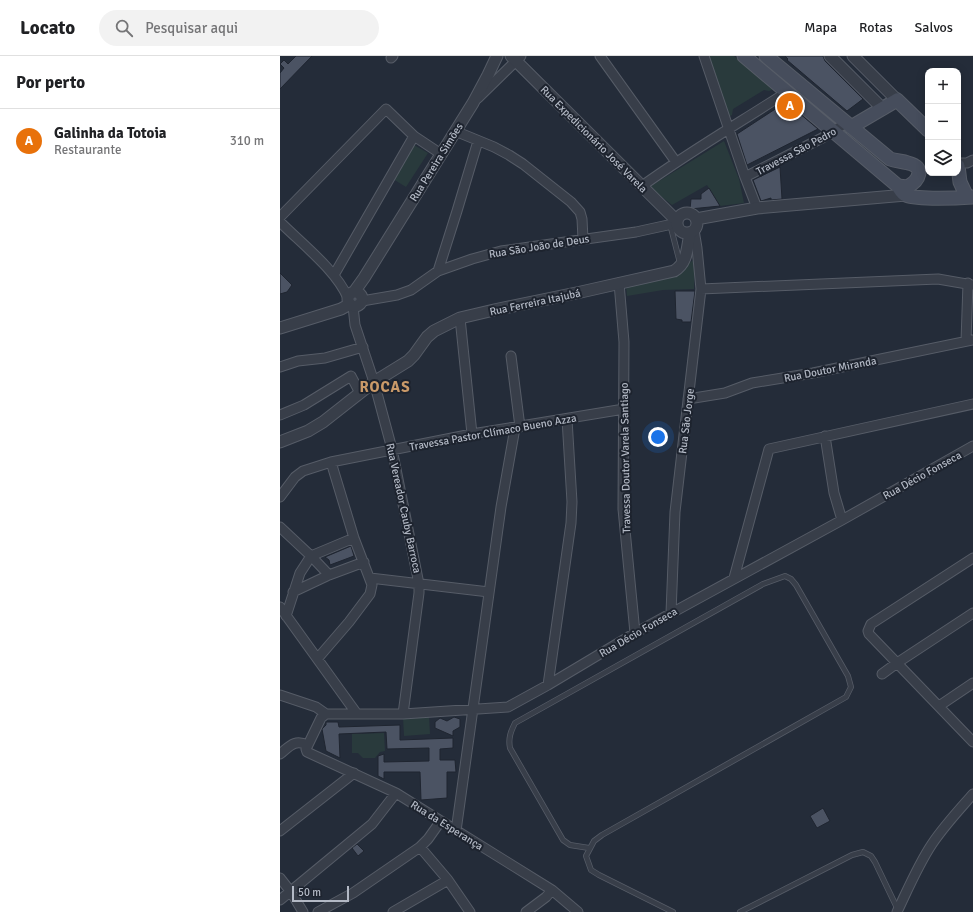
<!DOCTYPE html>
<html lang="pt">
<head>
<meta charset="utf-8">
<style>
	body { margin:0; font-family:Signika,sans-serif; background:#f2f2f2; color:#202124 }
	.controls { position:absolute; right:12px; top:12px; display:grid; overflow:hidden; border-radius:8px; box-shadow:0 2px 10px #0003 }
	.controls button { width:36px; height:36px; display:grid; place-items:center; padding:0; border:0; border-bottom:1px solid #e0e0e0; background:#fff; color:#202124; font:20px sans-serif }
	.scale { position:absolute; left:12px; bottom:10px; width:57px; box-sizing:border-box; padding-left:4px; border:2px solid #b3b9c5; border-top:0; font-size:11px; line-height:14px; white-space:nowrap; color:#b3b9c5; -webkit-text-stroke:3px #1d232e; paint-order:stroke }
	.you { position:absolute; left:378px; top:381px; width:14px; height:14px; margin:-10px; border:3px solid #fff; border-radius:50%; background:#1a73e8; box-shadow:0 0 0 6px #1a73e833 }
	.badge { display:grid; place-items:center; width:26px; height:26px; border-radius:50%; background:#52607f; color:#fff; font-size:13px; font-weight:700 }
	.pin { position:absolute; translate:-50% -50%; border:2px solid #fff; box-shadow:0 1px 4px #0006 }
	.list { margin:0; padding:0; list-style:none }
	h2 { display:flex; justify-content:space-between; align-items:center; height:52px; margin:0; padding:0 16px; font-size:17px }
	h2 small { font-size:13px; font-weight:400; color:#757577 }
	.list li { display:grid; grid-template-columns:26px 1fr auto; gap:12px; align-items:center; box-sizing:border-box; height:64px; padding:0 16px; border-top:1px solid #e0e0e0 }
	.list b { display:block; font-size:15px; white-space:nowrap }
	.list p { margin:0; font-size:13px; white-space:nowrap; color:#757577 }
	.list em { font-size:13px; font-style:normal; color:#757577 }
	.icon { flex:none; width:22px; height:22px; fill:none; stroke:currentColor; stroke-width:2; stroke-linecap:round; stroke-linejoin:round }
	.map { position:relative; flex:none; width:693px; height:856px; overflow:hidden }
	header { display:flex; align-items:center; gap:24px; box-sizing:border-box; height:56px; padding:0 20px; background:#fff; border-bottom:1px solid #e0e0e0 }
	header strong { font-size:19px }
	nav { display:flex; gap:22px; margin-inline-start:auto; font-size:14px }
	.search { width:280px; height:36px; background:#f2f2f2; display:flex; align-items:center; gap:10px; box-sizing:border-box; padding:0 14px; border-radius:22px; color:#757577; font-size:15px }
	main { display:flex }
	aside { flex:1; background:#fff }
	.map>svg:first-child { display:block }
	.green { fill:#293a3c }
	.building { fill:#4b5363; stroke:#1f2530 }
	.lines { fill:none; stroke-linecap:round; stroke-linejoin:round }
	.service-casing { stroke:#565c67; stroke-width:6 }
	.minor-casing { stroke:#565c67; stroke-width:11 }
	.tertiary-casing { stroke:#565c67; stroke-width:13 }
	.secondary-casing { stroke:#565c67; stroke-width:15 }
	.service { stroke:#383e49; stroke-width:4.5 }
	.minor { stroke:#383e49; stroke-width:9 }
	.tertiary { stroke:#383e49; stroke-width:11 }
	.secondary { stroke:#464d5c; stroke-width:13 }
	.labels { text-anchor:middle; stroke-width:4; stroke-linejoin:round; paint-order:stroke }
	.street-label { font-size:11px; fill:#b3b9c5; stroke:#1d232e }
	.district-label { font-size:15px; font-weight:bold; letter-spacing:1px; fill:#ca9a69; stroke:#1d232e }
</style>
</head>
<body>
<header>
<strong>Locato</strong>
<div class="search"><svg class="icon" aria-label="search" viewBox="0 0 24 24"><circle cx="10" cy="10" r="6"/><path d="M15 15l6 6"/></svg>Pesquisar aqui</div>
<nav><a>Mapa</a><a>Rotas</a><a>Salvos</a></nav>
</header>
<main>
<aside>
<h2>Por perto<small></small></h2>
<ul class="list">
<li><span class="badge" style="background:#e8710a">A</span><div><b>Galinha da Totoia</b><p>Restaurante</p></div><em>310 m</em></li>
</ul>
</aside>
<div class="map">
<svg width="693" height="856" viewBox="0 0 693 856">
	<rect width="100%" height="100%" fill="#242c39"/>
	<path class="green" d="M429,0H454L493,33L489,35L484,34L453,53L452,59L449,61Z
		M444,85L459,123L464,147L440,150L427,129L392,149L372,133L371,130Z
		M134,89L148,97L126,131L113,123Z
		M415,203L414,233L383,234L347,240L346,229L403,211Z
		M149,660L150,678L124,680L123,661Z
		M104,677L105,695L100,696L95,702H83L78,697H72V678Z"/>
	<path class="building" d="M16,0H32L0,33V17L4,12L0,8L4,4L8,8Z
		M505,0H543L545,5L583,43L567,55L507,4L508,3Z
		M506,46L538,73L467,109L457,78Z
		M500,111L502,143L491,144V142L481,145L473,124Z
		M429,132L440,150L410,153L411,143H421V138Z
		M0,217L12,229L7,236L0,238Z
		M395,235H415L411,266H402V264L396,263Z
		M71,490L74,500L50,509L49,504L45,501Z
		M174,661L180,663V671L173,675V680L155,672V666L160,662L167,665Z
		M46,666H58L59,671L120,669V684L173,682V692L160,693V704H175L176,716H167V742L141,744L140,716H104V723L98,720V700L104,698V706L149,705V692L107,693L106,676L59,678L60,702L46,695L42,673L46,669Z
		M543,752L550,765L537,772L530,760Z
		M77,788L84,795L78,800L72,792Z"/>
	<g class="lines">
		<defs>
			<path id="service" d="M390,168L400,207
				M309,792L290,789L283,784L230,692C228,682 231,675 235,667L483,528L505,520L511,523L516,529L568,620L571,631L566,641L322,779L314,785L306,800L311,814L319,819L393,856
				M460,856L572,799L583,796L591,800L595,806L618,854"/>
			<path id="minor" d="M320,0L396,106
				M424,0L465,121L477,152
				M111,2L113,0
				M198,42L241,0
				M175,75L214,91L229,99L243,108L291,146L300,156L302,163L303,183
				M678,107H687L693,104
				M465,121L542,82L566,67
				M362,130C409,96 459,67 507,36
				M0,161L106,53L134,80
				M0,166C22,188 56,214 68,242
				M158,215L177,155L198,85
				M54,219L134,80L161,98
				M339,227L344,286L343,453L355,577
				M421,233L658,223L693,229
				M82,245L117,239L131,234L158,215L192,203L221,195L356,176L397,167
				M73,250L75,269L94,326L112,393L139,528V537L123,658
				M180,262L192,378
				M686,285L688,227
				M231,300L240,371
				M0,311L18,305L45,302L83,291
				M408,343L445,337L472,327L533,317L693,284
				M0,359L24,349L71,320L80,337
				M545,380L554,437L562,464
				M0,441L15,421L23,415L51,406L192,378L344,353
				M0,471L31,500L49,519
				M693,502L591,568L588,575L589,578L693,686
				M90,522L209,536
				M454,522L489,393L693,348
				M13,536L49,519L84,506
				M0,551L77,658
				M391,557L395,456L421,233L417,192L414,174
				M6,560L20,517L31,500L74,482
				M38,602L69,566L90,538L92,529L74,482L51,406
				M602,618L617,607L693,557
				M268,629L291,467L292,446L287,363
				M0,639L36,651L46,658H123L228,651L268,629L355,577L562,464L693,390
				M659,650L693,627
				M46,658L41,662L26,693L27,696L116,737L272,834L298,856
				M0,698C10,690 14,683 28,689
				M0,775L74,717
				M176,775L221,451L235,372
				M140,791L168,824L190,856
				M0,822L11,836L23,856
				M0,844L92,768L116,737
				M38,856L73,837L140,791L148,783L160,766
				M113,856L168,824
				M246,856L266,841L272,834
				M617,856C628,833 638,809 652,788C664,770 679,754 693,738"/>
			<path id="tertiary" d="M231,0L397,165
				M550,0L603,53
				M573,0L617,44
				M397 167a10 10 0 1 1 20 0a10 10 0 1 1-20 0Z
				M416,163L477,152L626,139
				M68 243a7 7 0 1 1 14 0a7 7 0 1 1-14 0Z
				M74,236L84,222L193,47L208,19L217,0
				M0,272L61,253L70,248
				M0,386L28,375L43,366L94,326L128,305L134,299L147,281L154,275L180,262L214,254L301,236L394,215C408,207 407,191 410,177"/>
			<path id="secondary" d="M464,0L618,130L627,131C639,125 646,111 628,107C622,105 616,105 610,103L486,0
				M571,71L617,44L648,74
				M678,110L680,126L687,141
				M618,130C620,133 622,138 626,139C638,144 679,142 693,141"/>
		</defs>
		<use href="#service" class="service-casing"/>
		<use href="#minor" class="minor-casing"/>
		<use href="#tertiary" class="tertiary-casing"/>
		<use href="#secondary" class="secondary-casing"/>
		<use href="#service" class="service"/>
		<use href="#minor" class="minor"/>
		<use href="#tertiary" class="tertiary"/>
		<use href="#secondary" class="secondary"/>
	</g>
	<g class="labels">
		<g class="street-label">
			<text transform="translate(314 83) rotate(45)" y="4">Rua Expedicionário José Varela</text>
			<text transform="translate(516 95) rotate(-28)" y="4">Travessa São Pedro</text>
			<text transform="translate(156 106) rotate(-58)" y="4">Rua Pereira Simões</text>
			<text transform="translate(259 190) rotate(-9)" y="4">Rua São João de Deus</text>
			<text transform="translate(255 246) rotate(-12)" y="4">Rua Ferreira Itajubá</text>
			<text transform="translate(550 313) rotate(-11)" y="4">Rua Doutor Miranda</text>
			<text transform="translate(406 365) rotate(-83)" y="4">Rua São Jorge</text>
			<text transform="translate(213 376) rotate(-10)" y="4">Travessa Pastor Clímaco Bueno Azza</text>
			<text transform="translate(345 402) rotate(-91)" y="4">Travessa Doutor Varela Santiago</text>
			<text transform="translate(642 419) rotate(-29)" y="4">Rua Décio Fonseca</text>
			<text transform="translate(124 452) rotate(78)" y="4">Rua Vereador Cauby Barroca</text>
			<text transform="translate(358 576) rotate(-30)" y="4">Rua Décio Fonseca</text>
			<text transform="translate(167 769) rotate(32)" y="4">Rua da Esperança</text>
		</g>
		<g class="district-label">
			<text x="105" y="336">ROCAS</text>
		</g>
	</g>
</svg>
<div class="controls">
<button>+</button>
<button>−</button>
<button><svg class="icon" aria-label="layers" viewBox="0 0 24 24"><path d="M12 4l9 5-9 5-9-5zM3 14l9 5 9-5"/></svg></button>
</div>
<div class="scale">50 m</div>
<div class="you"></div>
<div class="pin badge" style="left:510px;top:50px;background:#e8710a">A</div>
</div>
</main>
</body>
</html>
